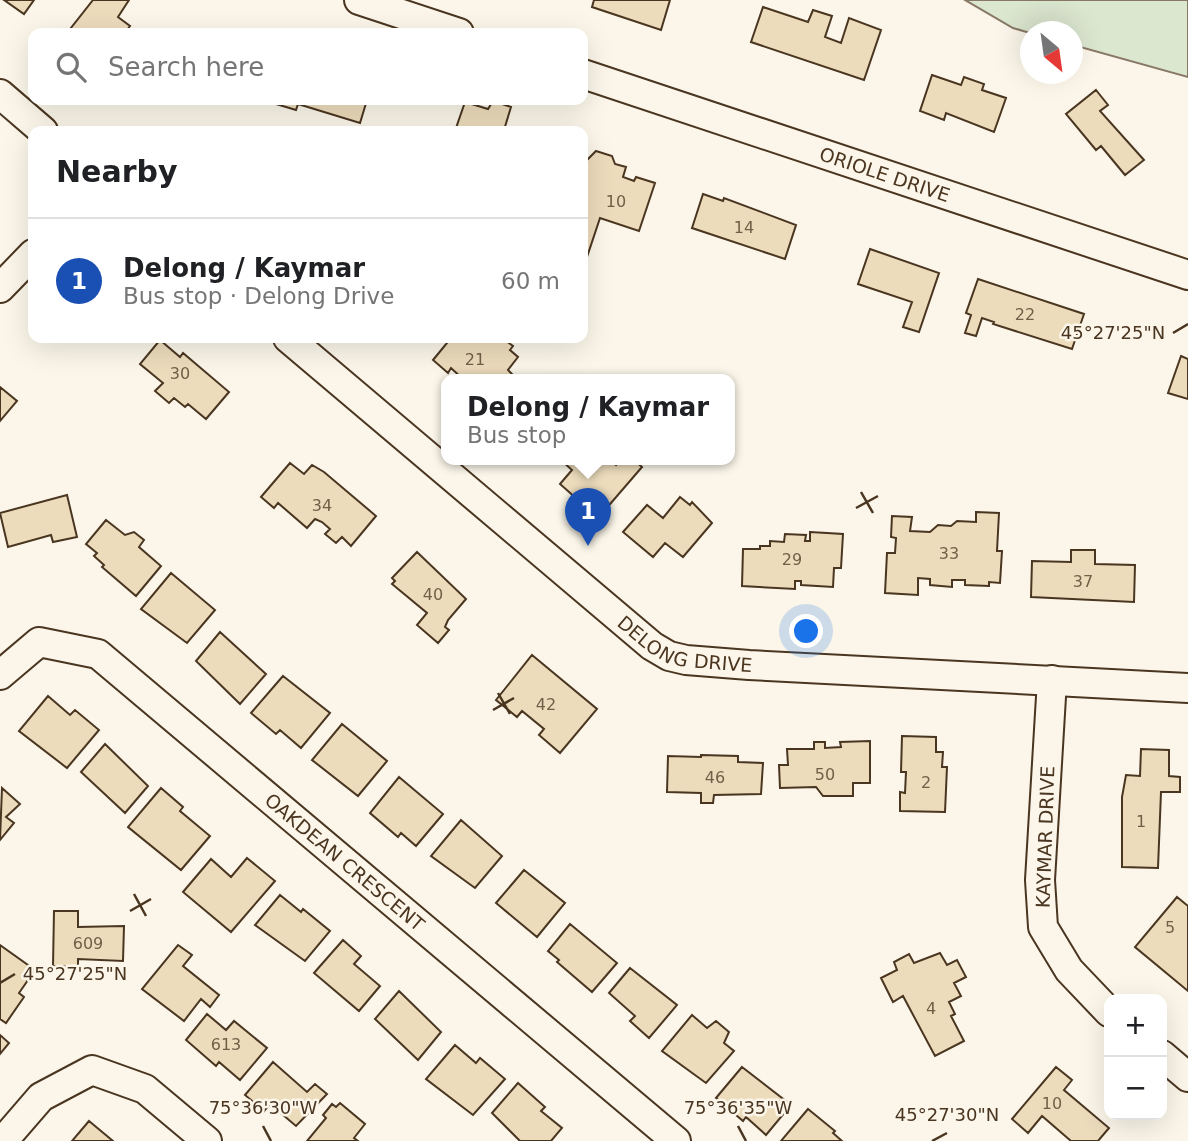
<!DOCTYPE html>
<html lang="en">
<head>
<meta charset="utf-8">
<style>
	body { margin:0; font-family:"DejaVu Sans",sans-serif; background:#f6f6f6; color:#202124 }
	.controls { position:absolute; right:21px; bottom:21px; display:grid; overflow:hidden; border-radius:14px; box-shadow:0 7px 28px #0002 }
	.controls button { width:63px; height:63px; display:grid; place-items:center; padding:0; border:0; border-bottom:2px solid #e0e0e0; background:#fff; color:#202124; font:35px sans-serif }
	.compass { position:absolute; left:1020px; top:21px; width:63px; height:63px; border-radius:50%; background:#fff; box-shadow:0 7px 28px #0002; rotate:151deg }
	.you { position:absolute; left:807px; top:632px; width:24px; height:24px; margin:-18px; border:5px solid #fff; border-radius:50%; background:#1a73e8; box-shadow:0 0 0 10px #1a73e833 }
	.badge { display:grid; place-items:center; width:46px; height:46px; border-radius:50%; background:#ea580c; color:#fff; font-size:23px; font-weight:700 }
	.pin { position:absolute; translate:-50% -58px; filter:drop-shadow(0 2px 4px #0008) }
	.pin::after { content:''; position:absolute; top:37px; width:24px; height:21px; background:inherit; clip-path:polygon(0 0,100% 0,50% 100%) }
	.popup { position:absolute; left:441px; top:374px; width:294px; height:91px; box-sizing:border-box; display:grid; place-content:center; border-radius:14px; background:#fff; filter:drop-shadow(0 2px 5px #0005); font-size:23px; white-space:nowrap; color:#757577 }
	.popup b { font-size:26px; color:#202124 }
	.popup::after { content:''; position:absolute; left:50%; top:100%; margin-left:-14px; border:14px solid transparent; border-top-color:#fff }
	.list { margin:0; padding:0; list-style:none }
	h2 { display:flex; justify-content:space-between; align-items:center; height:91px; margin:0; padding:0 28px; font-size:30px }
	h2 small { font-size:23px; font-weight:400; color:#757577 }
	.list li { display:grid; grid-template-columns:46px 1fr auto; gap:21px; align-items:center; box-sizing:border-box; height:126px; padding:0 28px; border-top:2px solid #e0e0e0 }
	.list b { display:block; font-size:26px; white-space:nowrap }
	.list p { margin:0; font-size:23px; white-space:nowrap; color:#757577 }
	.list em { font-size:23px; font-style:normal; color:#757577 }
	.icon { flex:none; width:38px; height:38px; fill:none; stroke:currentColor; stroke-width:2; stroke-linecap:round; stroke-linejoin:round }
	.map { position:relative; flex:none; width:1188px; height:1141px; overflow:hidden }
	.search { position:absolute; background:#fff; box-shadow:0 7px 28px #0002; left:28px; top:28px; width:560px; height:77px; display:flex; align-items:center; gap:18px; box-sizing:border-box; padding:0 24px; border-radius:14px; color:#757577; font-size:26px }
	.panel { position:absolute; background:#fff; box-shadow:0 7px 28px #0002; left:28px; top:126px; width:560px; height:217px; border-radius:14px }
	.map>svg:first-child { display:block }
	.green { fill:#dce7d0; stroke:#887966; stroke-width:2 }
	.building { fill:#ecdcbc; stroke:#4a3520; stroke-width:2 }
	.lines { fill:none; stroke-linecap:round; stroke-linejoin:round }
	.minor-casing { stroke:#4a3520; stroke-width:32 }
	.minor { stroke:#fbf6e9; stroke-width:28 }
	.ticks { fill:none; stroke:#4a3520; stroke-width:2.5 }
	.labels { text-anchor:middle; stroke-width:5; stroke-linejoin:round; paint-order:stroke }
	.number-label { font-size:16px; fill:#725f47 }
	.street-label { font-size:19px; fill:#4a3520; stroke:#fbf6e9 }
	.ticks-label { font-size:18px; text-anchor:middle; fill:#4a3520; stroke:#fbf6e9; stroke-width:5; stroke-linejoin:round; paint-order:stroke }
</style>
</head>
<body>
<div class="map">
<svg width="1188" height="1141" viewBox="0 0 1188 1141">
	<rect width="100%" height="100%" fill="#fbf6e9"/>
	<path class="green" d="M965,0H1188V77L1073,45L1072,32L1030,33L1013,28Z"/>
	<path class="building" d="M4,0H34L24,14Z
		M93,0H129L118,17L130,26L125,33H67Z
		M594,0H670L661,30L592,7Z
		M763,7L808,22L813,10L832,16L825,37L841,43L849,18L881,30L864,80L751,42Z
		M932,75L961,85L964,77L984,84L982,90L1006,98L994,132L946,113L944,120L920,111Z
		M1096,90L1108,105L1100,111L1144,160L1125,175L1101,146L1096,150L1066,114Z
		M367,100L360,123L298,104L296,110L266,101Z
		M493,101L511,107L504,130L507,131H455L465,102L488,109Z
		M596,151L612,156L615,164L626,167L623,177L634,181L636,177L655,183L639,231L600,218L586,260L583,259V164Z
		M703,194L723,201L724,198L796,225L785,259L692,228Z
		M870,249L939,273L919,332L903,327L912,302L858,284Z
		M978,279L1084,314L1072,349L993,324L994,322L982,318L976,336L965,333L971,315L966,313Z
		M451,338L456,341L459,338H502L513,346L510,350L518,357L508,370L512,374L507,380H464L451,368L448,373L433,360Z
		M160,340L180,357L183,353L229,392L206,419L188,404L185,407L174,398L169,403L155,391L163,383L140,364Z
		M1181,356L1188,359V399L1168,393Z
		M0,387L17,401L0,421Z
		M611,460L616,465L620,460H634L642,467L605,510L583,492L577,499L560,484L572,470L561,460Z
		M290,463L304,474L312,465L324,472L376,516L351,546L342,537L336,543L325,534L330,529L322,522L315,519L307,528L278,503L274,508L261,497Z
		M67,495L77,537L53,542L51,535L8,547L0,513Z
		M680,497L690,505L692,502L712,523L683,557L665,543L653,557L623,532L647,505L663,518Z
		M976,512L999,513L997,551H1002L1000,583L989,582V586L965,585V580H952V587L930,585V579L918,578V595L885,593L887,553H895L896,538L891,537L892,516L912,517L910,531L930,532L938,525L951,526L957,521L976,522Z
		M106,520L125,535L134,532L144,540L139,547L161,566L136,596L102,567L104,565L94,556L97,553L86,544Z
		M810,532L843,534L841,568H834L833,587L801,585V581H795V589L742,586L743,549H760V546H770V541L784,542L785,534L806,535L805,541H810Z
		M1071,550H1095V564L1135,565L1134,602L1031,597L1032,561L1071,562Z
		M417,552L466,599L448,620L445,627L449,630L438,643L417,625L427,613L392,584L395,581L392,578Z
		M171,573L215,610L187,643L141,609Z
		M220,632L266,674L240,704L196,661Z
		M532,655L597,709L560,753L539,735L544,729L522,711L517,717L496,700Z
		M283,676L330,713L301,748L280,730L276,734L251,713Z
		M48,696L70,715L75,710L99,730L67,768L19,731Z
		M342,724L387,761L358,796L312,760Z
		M902,736L936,737V752H943L942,767H947L945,812L900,811V792L905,793L906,772H901Z
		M870,741V783H853V796H823L816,787L780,788L779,765H788L787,749H814V742H825V748L841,747L840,742Z
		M105,744L148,786L125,813L81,772Z
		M1141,749L1169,750V776L1180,777V792H1161L1158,868L1122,867V797L1126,775L1140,776Z
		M701,755L738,756V762L763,763L761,794L714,795L713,803H701V793L667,792L668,756L701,757Z
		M399,777L443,814L416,846L401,833L398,837L370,813Z
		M2,788L20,804L6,817L14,823L0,840Z
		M161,788L183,807L180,811L210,836L181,870L128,827Z
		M461,820L502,856L475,888L431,856Z
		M247,858L275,881L231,932L183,892L211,859L231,877Z
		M524,870L565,903L537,937L496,903Z
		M280,895L301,912L303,909L330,931L305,961L255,925Z
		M1177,897L1188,906V991L1135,947Z
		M54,911H78V927L124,926L123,961L78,959V967L53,966Z
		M570,924L617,963L592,992L557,962L559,960L548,951Z
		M343,940L361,956L354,964L380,986L359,1011L314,973Z
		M0,945L35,970L19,993L24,997L6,1023L0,1019Z
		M178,945L192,955L183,966L219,995L210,1007L201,999L184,1021L142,989Z
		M940,953L947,965L957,960L966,977L954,983L961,996L949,1002L955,1014L951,1016L964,1041L935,1056L903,996L893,1002L881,978L897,970L894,962L909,954L914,963Z
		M630,968L677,1005L649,1038L630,1021L635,1016L609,993Z
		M399,991L441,1032L418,1060L375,1019Z
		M207,1014L226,1030L234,1021L267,1048L240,1080L219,1062L216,1066L186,1040Z
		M692,1015L707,1028L716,1021L729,1032L724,1043L734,1051L706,1083L662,1051Z
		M0,1035L9,1043L0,1054Z
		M455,1045L476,1063L480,1058L505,1079L473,1115L426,1079Z
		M273,1062L307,1092L315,1084L327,1094L296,1126L270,1104L264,1111L245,1095Z
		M742,1067L791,1105L766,1135L746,1117L743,1121L716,1098Z
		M1056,1067L1072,1080L1064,1090L1109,1128L1098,1141H1071L1042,1116L1028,1133L1012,1119Z
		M518,1083L545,1107L541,1111L562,1128L551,1141H520L492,1113Z
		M340,1103L365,1124L354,1138L358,1141H307L326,1118L323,1115L332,1104L336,1107Z
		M808,1109L835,1131L833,1133L842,1141H781Z
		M89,1121L113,1141H72Z"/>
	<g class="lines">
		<defs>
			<g id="minor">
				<path d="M359,0L459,33"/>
				<path id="s1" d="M583,74L1188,275"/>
				<path d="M0,94L43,131"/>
				<path d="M0,288L33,254"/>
				<path id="s2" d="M288,338L652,646L669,656L686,660L749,665L1188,688"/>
				<path id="s3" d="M0,675L39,642L98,654L676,1141"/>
				<path d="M1052,680L1040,880L1043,927L1069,970L1109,1012"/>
				<path d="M1162,1055L1188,1077"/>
				<path d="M3,1141L41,1097L92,1070L145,1089L207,1141"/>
			</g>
		</defs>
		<use href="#minor" class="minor-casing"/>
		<use href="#minor" class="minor"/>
	</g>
	<path class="ticks" d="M1173,333L1188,324M861,492L873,513M856,508L878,496M498,693L510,714M493,710L514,698M134,894L146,916M130,911L151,899M0,983L15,974M263,1126L271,1141M738,1126L746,1141M932,1141L947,1133"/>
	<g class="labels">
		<g class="number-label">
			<text x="616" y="207">10</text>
			<text x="744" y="233">14</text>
			<text x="1025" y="320">22</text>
			<text x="475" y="365">21</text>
			<text x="180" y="379">30</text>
			<text x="322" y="511">34</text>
			<text x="949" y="559">33</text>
			<text x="792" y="565">29</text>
			<text x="1083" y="587">37</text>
			<text x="433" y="600">40</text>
			<text x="546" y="710">42</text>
			<text x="825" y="780">50</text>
			<text x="715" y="783">46</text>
			<text x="926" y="788">2</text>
			<text x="1141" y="827">1</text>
			<text x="1170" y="933">5</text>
			<text x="88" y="949">609</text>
			<text x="931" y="1014">4</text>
			<text x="226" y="1050">613</text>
			<text x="1052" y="1109">10</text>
		</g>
		<g class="street-label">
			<text dy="7" stroke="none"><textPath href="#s1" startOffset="318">ORIOLE DRIVE</textPath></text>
			<text dy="7" stroke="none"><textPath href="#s2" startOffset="508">DELONG DRIVE</textPath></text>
			<text transform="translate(1045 837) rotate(-88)" y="7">KAYMAR DRIVE</text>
			<text dy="7" stroke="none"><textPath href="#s3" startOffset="434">OAKDEAN CRESCENT</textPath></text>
		</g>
	</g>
	<g class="ticks-label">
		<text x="1113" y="339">45°27'25"N</text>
		<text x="75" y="980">45°27'25"N</text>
		<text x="263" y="1114">75°36'30"W</text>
		<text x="738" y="1114">75°36'35"W</text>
		<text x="947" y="1121">45°27'30"N</text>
	</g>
</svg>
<div class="controls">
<button>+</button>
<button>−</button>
</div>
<svg class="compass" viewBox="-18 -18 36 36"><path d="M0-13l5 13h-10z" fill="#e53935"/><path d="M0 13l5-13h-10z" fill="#757577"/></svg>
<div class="you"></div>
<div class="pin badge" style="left:588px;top:546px;background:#1a4fb4">1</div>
<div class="popup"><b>Delong / Kaymar</b>Bus stop</div>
<div class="search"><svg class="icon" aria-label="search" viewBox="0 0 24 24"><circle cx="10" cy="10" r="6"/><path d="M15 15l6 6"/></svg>Search here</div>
<section class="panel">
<h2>Nearby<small></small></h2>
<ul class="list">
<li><span class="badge" style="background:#1a4fb4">1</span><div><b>Delong / Kaymar</b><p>Bus stop · Delong Drive</p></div><em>60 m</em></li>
</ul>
</section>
</div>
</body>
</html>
